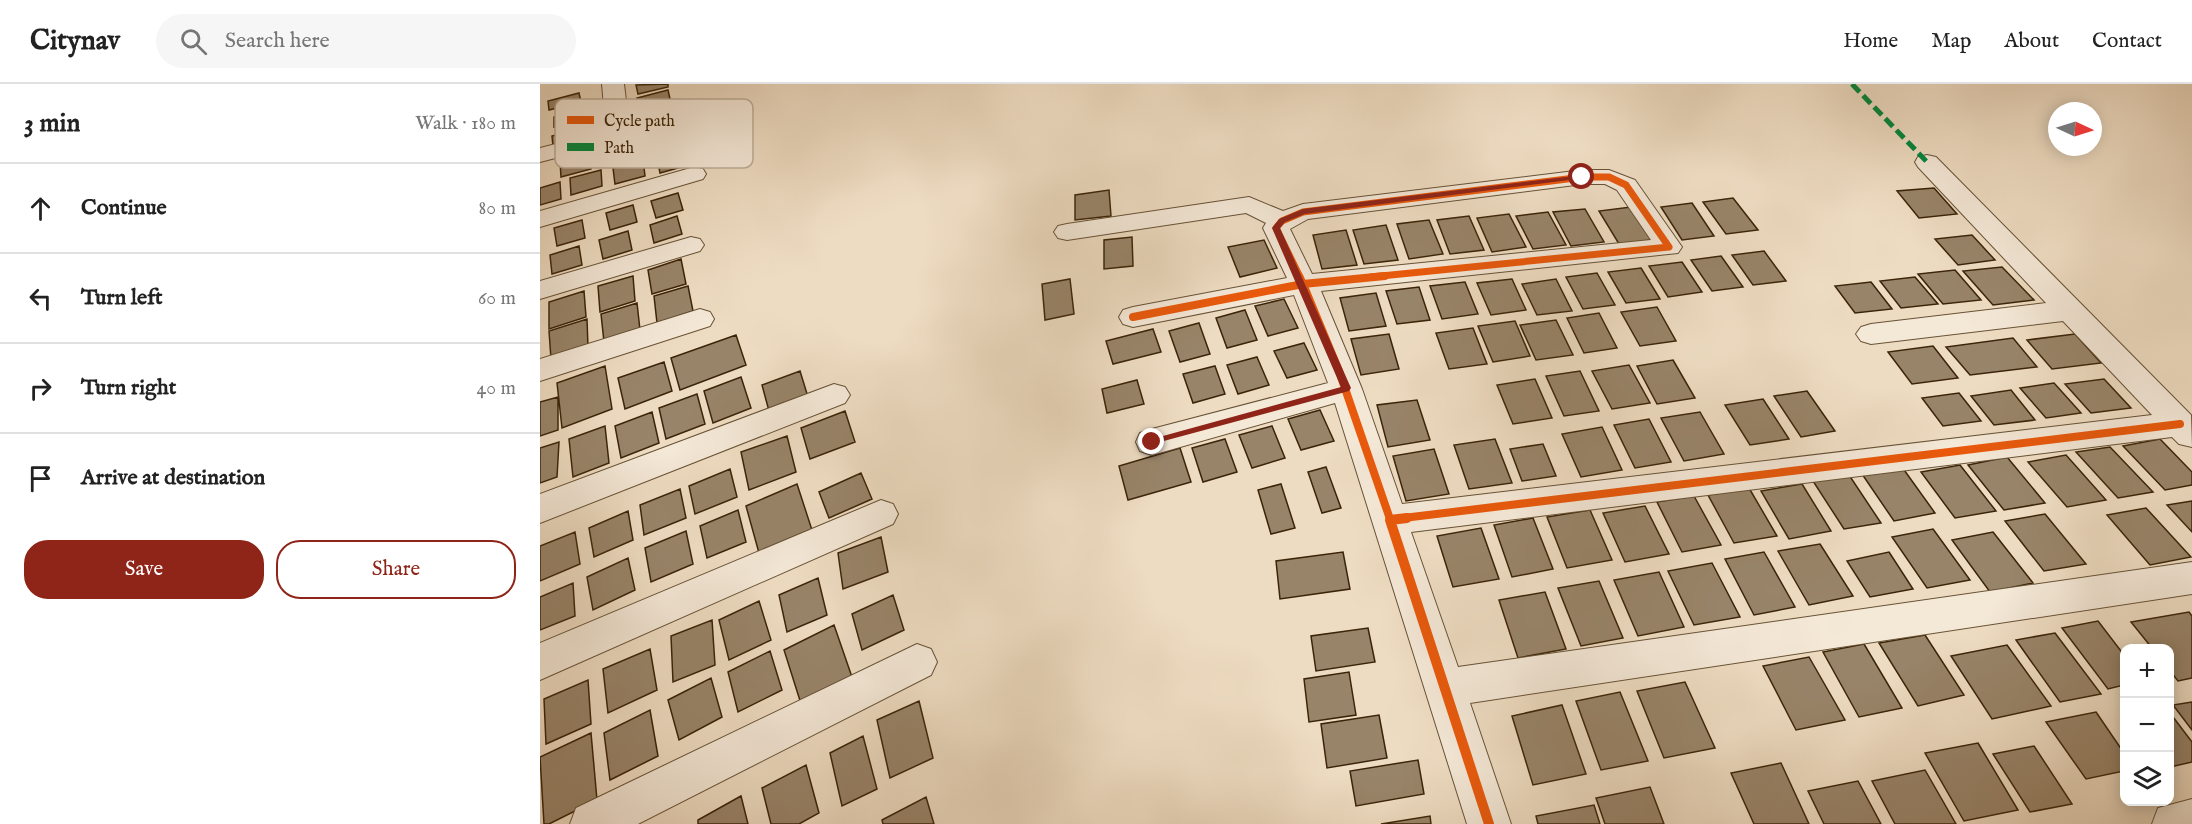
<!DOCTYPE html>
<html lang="en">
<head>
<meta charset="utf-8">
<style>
	body { margin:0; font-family:"IM FELL English",serif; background:#f6f6f6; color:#222 }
	.controls { position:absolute; right:18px; bottom:18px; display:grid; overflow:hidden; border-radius:12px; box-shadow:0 3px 15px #0003 }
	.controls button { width:54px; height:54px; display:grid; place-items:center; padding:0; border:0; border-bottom:2px solid #e0e0e0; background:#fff; color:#222; font:30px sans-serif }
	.compass { position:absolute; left:1508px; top:18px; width:54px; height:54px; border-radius:50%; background:#fff; box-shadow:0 3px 15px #0003; rotate:94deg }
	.stop { position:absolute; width:18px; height:18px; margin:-14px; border:4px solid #8f2418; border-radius:50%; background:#fff }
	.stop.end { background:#8f2418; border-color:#fff; box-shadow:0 2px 6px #0008 }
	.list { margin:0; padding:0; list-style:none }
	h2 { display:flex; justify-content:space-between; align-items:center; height:78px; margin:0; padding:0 24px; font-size:26px }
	h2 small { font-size:20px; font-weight:400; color:#767676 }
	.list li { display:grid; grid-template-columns:39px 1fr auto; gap:18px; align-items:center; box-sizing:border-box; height:90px; padding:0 24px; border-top:2px solid #e0e0e0 }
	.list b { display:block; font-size:22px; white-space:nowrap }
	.list em { font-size:20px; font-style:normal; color:#767676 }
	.actions { display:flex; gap:12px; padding:18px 24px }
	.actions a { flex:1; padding:14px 0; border:2px solid #8f2418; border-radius:24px; text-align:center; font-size:21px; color:#8f2418 }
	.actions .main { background:#8f2418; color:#fff }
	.icon { flex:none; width:33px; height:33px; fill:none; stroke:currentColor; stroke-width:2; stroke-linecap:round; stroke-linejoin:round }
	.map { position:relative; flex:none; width:1652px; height:740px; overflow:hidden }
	header { display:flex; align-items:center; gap:36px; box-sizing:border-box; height:84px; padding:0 30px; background:#fff; border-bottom:2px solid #e0e0e0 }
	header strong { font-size:28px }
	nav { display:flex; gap:33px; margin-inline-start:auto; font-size:21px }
	.search { width:420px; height:54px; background:#f6f6f6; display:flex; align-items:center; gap:15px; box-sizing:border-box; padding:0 21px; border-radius:33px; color:#767676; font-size:22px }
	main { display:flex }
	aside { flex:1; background:#fff }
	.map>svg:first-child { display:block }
	.building { fill:#988469; stroke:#3b2408; stroke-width:1.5 }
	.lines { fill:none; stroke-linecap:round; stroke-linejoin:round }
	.minor-casing { stroke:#685236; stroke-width:2 }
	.minor { fill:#f4e8d7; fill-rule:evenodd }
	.quiet { stroke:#00873e; stroke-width:5; stroke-dasharray:11 5; stroke-linecap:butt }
	.cycleway-far2-casing { stroke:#f4e8d7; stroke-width:10 }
	.cycleway-far1-casing { stroke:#f4e8d7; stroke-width:12 }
	.cycleway-casing { stroke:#f4e8d7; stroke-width:14 }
	.cycleway-far2 { stroke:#e8590c; stroke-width:7 }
	.cycleway-far1 { stroke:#e8590c; stroke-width:8 }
	.cycleway { stroke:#e8590c; stroke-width:10 }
	.route { fill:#8f2418 }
	.key { fill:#f4e8d7; stroke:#bcad99; stroke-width:1.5 }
	.key-label { font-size:16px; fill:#3b2408 }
</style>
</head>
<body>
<header>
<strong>Citynav</strong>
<div class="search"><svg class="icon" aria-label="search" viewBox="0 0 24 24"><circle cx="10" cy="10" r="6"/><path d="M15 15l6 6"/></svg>Search here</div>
<nav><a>Home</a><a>Map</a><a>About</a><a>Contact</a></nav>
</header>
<main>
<aside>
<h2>3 min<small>Walk · 180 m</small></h2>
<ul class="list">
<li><svg class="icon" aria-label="ahead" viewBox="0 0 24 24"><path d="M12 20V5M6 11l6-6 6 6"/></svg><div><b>Continue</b></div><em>80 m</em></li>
<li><svg class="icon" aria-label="left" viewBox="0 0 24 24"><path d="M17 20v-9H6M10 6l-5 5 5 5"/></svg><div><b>Turn left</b></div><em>60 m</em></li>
<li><svg class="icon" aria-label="right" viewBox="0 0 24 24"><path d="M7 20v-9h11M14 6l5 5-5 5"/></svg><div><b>Turn right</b></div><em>40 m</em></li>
<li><svg class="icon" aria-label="arrive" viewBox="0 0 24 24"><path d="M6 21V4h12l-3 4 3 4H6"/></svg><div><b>Arrive at destination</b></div></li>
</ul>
<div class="actions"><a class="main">Save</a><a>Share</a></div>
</aside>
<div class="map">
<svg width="1652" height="740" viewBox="0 0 1652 740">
	<rect width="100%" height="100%" fill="#eedcc2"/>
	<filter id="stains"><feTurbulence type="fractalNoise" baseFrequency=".00333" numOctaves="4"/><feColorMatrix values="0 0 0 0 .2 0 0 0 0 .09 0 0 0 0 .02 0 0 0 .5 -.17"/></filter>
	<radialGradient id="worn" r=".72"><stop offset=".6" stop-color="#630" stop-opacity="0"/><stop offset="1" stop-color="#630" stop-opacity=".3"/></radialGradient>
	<path class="building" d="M128,0V3L98,10L96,1Z
		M128,6L130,15L99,23L97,14Z
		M39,9L41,18L9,26L8,17Z
		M45,25L47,35L14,43V33Z
		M45,43L47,53L13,62L12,52Z
		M146,66L149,81L120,89L117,74Z
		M50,69L51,85L21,93L20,77Z
		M103,76L105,92L75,100L73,84Z
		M61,86L62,102L31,111L30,94Z
		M20,98L21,115L0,121V104Z
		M1394,104L1417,130L1379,134L1357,107Z
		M569,106L571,132L535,136V111Z
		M138,109L143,126L116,134L111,117Z
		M1193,114L1218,146L1186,150L1163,118Z
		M1152,119L1174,152L1142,156L1121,123Z
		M93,121L97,138L70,146L66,129Z
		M1091,123L1112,156L1079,160L1059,127Z
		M1045,125L1064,158L1031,162L1013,128Z
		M1008,128L1026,161L993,165L976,132Z
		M969,130L986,163L952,168L937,134Z
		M137,132L142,150L114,159L110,141Z
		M929,132L944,166L910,170L897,136Z
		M42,136L45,154L17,162L14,144Z
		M889,136L903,170L869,175L857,140Z
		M846,141L858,176L824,180L813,146Z
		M806,146L817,181L782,185L773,151Z
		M88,147L92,166L63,175L59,156Z
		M1432,151L1455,176L1418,181L1395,155Z
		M592,153L593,182L564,185V156Z
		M724,156L737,184L700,193L688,163Z
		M39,162L42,181L12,190L10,171Z
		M1224,167L1246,197L1213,201L1192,171Z
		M1181,172L1203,203L1172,207L1151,176Z
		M141,175L146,200L112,210L108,186Z
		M1142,178L1162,208L1128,213L1109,182Z
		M1462,183L1494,216L1453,221L1423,187Z
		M1101,184L1120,215L1086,219L1068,188Z
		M1415,186L1441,216L1403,220L1378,190Z
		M1057,189L1075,221L1043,225L1026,193Z
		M93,192L95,217L60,228L58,202Z
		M1375,193L1398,220L1361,224L1340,197Z
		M530,195L534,230L505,236L502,200Z
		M972,195L986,226L951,231L937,199Z
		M1016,195L1032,227L997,231L982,200Z
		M925,198L938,230L902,235L890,202Z
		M1331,198L1352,225L1315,229L1295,202Z
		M148,202L153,227L117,239L114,212Z
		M879,203L890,236L857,240L846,207Z
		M44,207L46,233L9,245V218Z
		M836,209L846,242L809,247L800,214Z
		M744,215L758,244L728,252L715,222Z
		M97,219L100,246L64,258L61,230Z
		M1117,223L1136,257L1100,262L1081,228Z
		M705,226L717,256L687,264L676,234Z
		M1059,229L1077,264L1044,269L1027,234Z
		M47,235L48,263L11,275L9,247Z
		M1016,236L1033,271L996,276L980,241Z
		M975,237L990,272L953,278L938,242Z
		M659,239L670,270L640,278L629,247Z
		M933,244L947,280L909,285L896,249Z
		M613,245L621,268L573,280L566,257Z
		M849,250L859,285L821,291L811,255Z
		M1535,250L1561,279L1512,285L1487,256Z
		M196,251L206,281L140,306L131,274Z
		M1473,254L1497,283L1430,291L1406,263Z
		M764,259L777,286L747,294L734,267Z
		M1393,262L1418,294L1372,300L1348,268Z
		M717,273L729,301L698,310L687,281Z
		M1133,276L1155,314L1117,320L1097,282Z
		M124,278L132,307L85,325L78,294Z
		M1089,281L1110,319L1072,325L1052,287Z
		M65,282L72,325L22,344L17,299Z
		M675,282L685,310L653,319L643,290Z
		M260,287L268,313L229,327L222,301Z
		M1040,287L1059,327L1024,332L1006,292Z
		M201,293L211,324L173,339L164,307Z
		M995,295L1012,334L973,340L957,301Z
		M1564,295L1591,324L1551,329L1525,300Z
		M597,296L604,320L567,329L562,305Z
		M1514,299L1541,329L1506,334L1480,304Z
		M1471,306L1495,336L1454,341L1431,312Z
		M1267,307L1295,347L1261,353L1234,312Z
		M1419,309L1441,337L1403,342L1382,314Z
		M157,310L165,340L126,355L119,324Z
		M18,313V346L0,352V318Z
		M1223,315L1249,355L1210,361L1185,321Z
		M877,316L890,356L848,363L837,321Z
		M780,326L794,357L761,366L748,335Z
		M305,327L315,358L270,375L261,344Z
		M112,328L119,359L81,374L75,342Z
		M1160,328L1184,370L1144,377L1121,334Z
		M1109,335L1131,378L1095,384L1074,341Z
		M65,342L69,379L33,393L29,355Z
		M732,342L745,374L712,384L699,351Z
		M1062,343L1082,386L1041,393L1022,350Z
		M247,352L256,388L209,406L201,368Z
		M685,355L697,388L663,398L652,364Z
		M955,355L972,399L929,405L914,361Z
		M1620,355L1652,388V401L1625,406L1583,362Z
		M19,358L17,393L0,399V364Z
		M1003,360L1016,392L982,397L970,365Z
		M1570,363L1613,408L1578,414L1536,368Z
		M640,364L651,398L588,416L579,382Z
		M894,365L909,410L866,417L853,372Z
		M1526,371L1566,416L1527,423L1488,378Z
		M1467,373L1505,419L1464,426L1428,381Z
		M1420,381L1456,427L1415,434L1381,388Z
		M786,383L801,424L782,429L768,388Z
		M1362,383L1395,429L1354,437L1322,390Z
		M190,385L197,413L155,430L149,402Z
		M321,389L332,415L289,434L279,408Z
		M1309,391L1341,439L1304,445L1273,397Z
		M257,400L272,446L219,469L206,422Z
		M741,400L755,444L731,450L718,406Z
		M1262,400L1291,447L1249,455L1221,407Z
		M1209,404L1237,452L1194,459L1168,411Z
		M140,405L146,434L104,451L100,421Z
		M1154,412L1181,461L1142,468L1117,418Z
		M1652,417V448L1627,421Z
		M1105,422L1129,470L1085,478L1063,429Z
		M1606,424L1651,473L1610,481L1567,431Z
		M198,426L206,458L167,474L160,442Z
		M1050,426L1072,476L1027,484L1007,433Z
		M88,427L93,456L54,473L49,444Z
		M1505,430L1546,480L1504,487L1465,437Z
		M993,434L1013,485L972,493L954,441Z
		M941,444L959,495L913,503L897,452Z
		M1393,445L1430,496L1387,504L1352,453Z
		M146,447L153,480L111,498L105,464Z
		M35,448L40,480L0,497V462Z
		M1453,448L1493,499L1450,508L1412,456Z
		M341,453L348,488L303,505L298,469Z
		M1280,460L1313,512L1269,521L1238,467Z
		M803,468L810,505L740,515L736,477Z
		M1224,468L1255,523L1214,531L1185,475Z
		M1349,468L1373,505L1330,513L1307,477Z
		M88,474L95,506L53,526L47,493Z
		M1172,479L1200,533L1154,541L1128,487Z
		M1119,488L1144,543L1098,552L1074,496Z
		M278,494L287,531L247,548L239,511Z
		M1059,497L1083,554L1041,562L1018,504Z
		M33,499L35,532L0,546V513Z
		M1005,508L1026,565L978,574L959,516Z
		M353,511L364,546L322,566L312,530Z
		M219,517L231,556L189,576L179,536Z
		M1649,528L1652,532V594L1638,597L1630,587V564H1612L1591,538Z
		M172,536L175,581L133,598L131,552Z
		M1558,537L1584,571V601L1568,605L1522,544Z
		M294,541L313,596L262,623L244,566Z
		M828,544L835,578L776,587L771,552Z
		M1515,549L1561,610L1520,618L1476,556Z
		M1385,551L1424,611L1378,622L1339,559Z
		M1324,560L1362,624L1319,633L1283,568Z
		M1467,561L1511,622L1452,635L1411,572Z
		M110,565L117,606L68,629L63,585Z
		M230,567L242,606L198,628L188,588Z
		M1269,573L1305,636L1256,646L1223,582Z
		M809,588L816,631L769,638L764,595Z
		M171,594L182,633L139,656L128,616Z
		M48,596L51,640L6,660L4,615Z
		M1145,598L1175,664L1124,674L1097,607Z
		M1080,608L1108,677L1061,686L1036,617Z
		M379,617L393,674L350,694L337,636Z
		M1652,618V646L1633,621Z
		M1022,621L1046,690L993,701L972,632Z
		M110,626L118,672L70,696L64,649Z
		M1556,628L1584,669V687L1546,695L1506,638Z
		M1630,629L1652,658V678L1630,683Z
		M839,631L847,674L787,684L781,640Z
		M51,649L57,716L9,740H4L0,673Z
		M323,652L337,705L302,722L290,669Z
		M1438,659L1478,726L1424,737L1385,669Z
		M1494,662L1532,720L1490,728L1453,670Z
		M878,676L884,710L816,722L810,687Z
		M1241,679L1269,740H1214L1191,689Z
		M266,681L279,729L259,740H231L222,704Z
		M1385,686L1416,740H1355L1332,697Z
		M1318,697L1341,740H1284L1268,707Z
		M1110,703L1124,740H1065L1056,714Z
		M201,712L208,740H158V736Z
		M386,713L394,740H343L342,736Z
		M1054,721L1060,740H998L996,732Z
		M890,732L891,740H841Z"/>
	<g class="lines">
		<defs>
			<path id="minor" d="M62,0H84L89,41L158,23L166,25L169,30L166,35L0,78V64L66,47Z
				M1387,71L1396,73L1651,331L1652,363L1639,360L1632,353L871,448L918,583L1652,478V510L930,619L971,740H927L795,319L612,371L600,367L596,358L600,349L612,345L788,299L754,211L593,243L583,240L579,233L583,226L593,223L747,194L723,144L726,139L706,129L527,156L518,154L514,148L518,142L527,140L709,113L743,127L763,120L1043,86H1069L1095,96L1142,163L1138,169L781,207L822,305L862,420L1612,331L1523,237L1331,260L1321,257L1316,250L1321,243L1331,240L1506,219L1378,83L1375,78L1378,73ZM1043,100H1065L1077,106L1111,156L772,190L750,145L768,135Z
				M154,83L163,85L166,90L163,95L0,143V127Z
				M151,153L160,155L164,161L160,167L0,215V197Z
				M160,225L170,228L174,235L170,242L0,297V275Z
				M294,300L305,303L310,311L305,319L0,439V410Z
				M341,416L353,420L358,430L353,440L0,596V559Z
				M377,560L391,565L397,578L391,591L98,740H30L36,724Z
				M1652,715V740H1612L1618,724Z"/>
		</defs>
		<use href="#minor" class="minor-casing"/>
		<use href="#minor" class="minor"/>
		<path class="quiet" d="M1312,0L1387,78"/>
		<defs>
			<path id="cycleway-far2" d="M760,193L736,144L742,137L763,128L1043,93H1069L1086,101L1129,163L831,193"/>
			<path id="cycleway-far1" d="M759,192L763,200
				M763,200L799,287L850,435
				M763,200L845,192
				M593,233L763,200
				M855,435L1640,340"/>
			<path id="cycleway" d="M867,434L850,436L949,740"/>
		</defs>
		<use href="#cycleway-far2" class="cycleway-far2-casing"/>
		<use href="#cycleway-far1" class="cycleway-far1-casing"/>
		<use href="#cycleway" class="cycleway-casing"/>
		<use href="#cycleway-far2" class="cycleway-far2"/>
		<use href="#cycleway-far1" class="cycleway-far1"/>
		<use href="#cycleway" class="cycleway"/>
	</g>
	<path class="route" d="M1042,91L1045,94L765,130L745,138L740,144L811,304L809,307L609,361V356L612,355L801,303L732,144L739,135L763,125Z"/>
	<rect x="15" y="15" width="198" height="69" rx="9" class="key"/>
	<rect x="27" y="32" width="27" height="8" fill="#e8590c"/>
	<rect x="27" y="59" width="27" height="8" fill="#00873e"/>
	<g class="key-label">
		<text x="64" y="42">Cycle path</text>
		<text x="64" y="69">Path</text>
	</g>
	<rect width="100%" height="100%" filter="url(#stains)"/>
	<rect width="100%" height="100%" fill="url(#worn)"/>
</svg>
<div class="controls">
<button>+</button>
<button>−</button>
<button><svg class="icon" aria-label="layers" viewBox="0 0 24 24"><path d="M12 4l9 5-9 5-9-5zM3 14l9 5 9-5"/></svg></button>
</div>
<svg class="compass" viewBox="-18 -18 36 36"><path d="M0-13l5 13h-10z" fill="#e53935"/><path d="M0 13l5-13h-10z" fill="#767676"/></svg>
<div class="stop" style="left:1042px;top:93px"></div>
<div class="stop end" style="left:612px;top:358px"></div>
</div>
</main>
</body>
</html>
